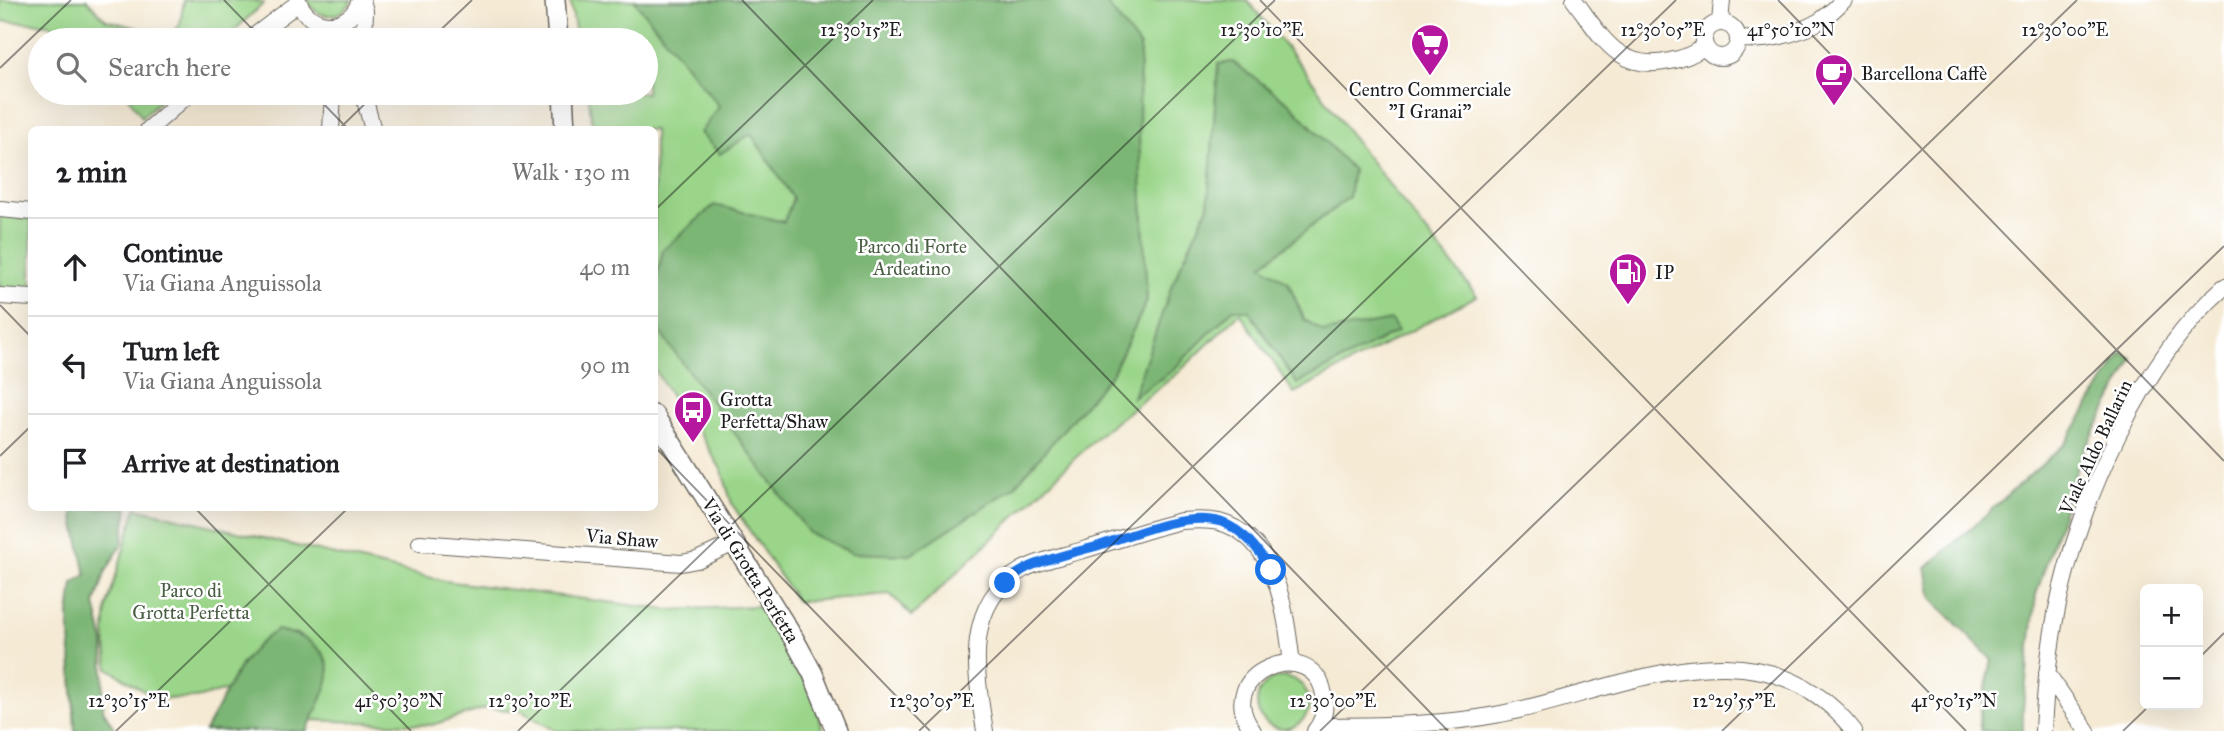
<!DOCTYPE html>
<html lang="en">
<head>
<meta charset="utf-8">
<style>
	body { margin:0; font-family:"IM FELL Great Primer",serif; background:#f6f6f6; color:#202124 }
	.controls { position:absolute; right:21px; bottom:21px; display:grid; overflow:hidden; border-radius:10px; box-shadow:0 7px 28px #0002 }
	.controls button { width:63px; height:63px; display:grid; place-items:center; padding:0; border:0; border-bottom:2px solid #e0e0e0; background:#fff; color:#202124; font:35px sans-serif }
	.stop { position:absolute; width:21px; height:21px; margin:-16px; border:5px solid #1a73e8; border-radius:50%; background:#fff }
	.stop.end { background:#1a73e8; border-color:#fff; box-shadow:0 2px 7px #0008 }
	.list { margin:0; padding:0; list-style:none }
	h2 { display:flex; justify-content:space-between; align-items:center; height:91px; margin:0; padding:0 28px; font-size:30px }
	h2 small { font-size:23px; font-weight:400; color:#757577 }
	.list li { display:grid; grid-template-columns:46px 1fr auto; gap:21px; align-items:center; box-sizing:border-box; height:98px; padding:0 28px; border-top:2px solid #e0e0e0 }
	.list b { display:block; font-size:26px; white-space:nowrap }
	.list p { margin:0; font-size:23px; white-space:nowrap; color:#757577 }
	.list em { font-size:23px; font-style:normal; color:#757577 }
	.icon { flex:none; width:38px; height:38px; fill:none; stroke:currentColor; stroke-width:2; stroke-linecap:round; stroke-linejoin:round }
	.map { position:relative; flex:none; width:2224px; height:731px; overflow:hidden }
	.search { position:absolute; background:#fff; box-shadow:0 7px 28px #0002; left:28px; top:28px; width:630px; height:77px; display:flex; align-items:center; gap:18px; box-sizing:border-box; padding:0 24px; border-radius:38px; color:#757577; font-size:26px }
	.panel { position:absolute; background:#fff; box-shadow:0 7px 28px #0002; left:28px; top:126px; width:630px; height:385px; border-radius:10px }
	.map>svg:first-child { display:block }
	.green { fill:#9ad589; stroke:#5b7852; stroke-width:2 }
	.forest { fill:#7bb675; stroke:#4c6948; stroke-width:2 }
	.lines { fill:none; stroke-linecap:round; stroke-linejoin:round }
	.minor-casing { stroke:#68645c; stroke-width:18 }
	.tertiary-casing { stroke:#68645c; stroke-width:22 }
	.minor { stroke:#fff; stroke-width:16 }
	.tertiary { stroke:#fff; stroke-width:19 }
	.route { stroke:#1a73e8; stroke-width:9 }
	.ticks { fill:none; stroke:#1c1c1c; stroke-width:2; stroke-opacity:0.45 }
	.labels { text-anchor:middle; stroke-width:5; stroke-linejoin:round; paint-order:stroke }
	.poi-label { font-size:19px; fill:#1c1c1c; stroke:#fff; text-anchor:start }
	.park-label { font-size:19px; fill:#485d42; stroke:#fff }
	.street-label { font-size:19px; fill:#1c1c1c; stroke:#fff }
	.ticks-label { font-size:18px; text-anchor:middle; fill:#1c1c1c; stroke:#fff; stroke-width:5; stroke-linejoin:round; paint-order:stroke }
</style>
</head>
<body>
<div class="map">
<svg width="2224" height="731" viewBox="0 0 2224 731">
	<rect width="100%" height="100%" fill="#fff"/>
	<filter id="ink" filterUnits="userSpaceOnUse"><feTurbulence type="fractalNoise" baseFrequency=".0143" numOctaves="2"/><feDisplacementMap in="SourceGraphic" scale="14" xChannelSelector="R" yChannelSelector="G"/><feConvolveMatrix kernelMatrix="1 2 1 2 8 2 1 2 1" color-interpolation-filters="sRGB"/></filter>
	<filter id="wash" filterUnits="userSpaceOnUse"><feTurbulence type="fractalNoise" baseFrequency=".00686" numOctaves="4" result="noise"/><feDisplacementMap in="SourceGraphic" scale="28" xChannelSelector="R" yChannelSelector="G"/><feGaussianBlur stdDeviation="1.57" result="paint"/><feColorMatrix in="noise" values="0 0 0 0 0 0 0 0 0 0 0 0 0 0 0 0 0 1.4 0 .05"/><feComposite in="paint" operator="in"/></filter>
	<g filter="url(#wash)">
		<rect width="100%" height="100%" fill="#f5ead4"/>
		<path class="green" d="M0,0H87L106,20L168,35L180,25L184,0H250L264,3L224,40H73L49,24L0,21Z
			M307,0H352C341,20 318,21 307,0Z
			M570,0H1247L1304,69L1358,145L1477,296L1294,393L1240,313L1178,373L1100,434L912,616L890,594L797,602L732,504L722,471L696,427L679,410L655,370L654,130L593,129L588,93H646V40H577Z
			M126,93H168L142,117Z
			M0,216L31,218V292L0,289Z
			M136,508L445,581L669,610L758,606L813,695L823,731H556L521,711L487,708L432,725L311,720C330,677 343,660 295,633L242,663L228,690L196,698L156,699L108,668L105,632L107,606Z
			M1257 703a26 26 0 1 1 52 0a26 26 0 1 1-52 0Z"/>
		<path class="forest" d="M634,0H1104L1140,47L1139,135L1147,301L1113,372L1015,486L910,555L852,553L809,533L655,326V286L663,250L714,205L784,222L793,198L751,134L720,154L700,133L719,106Z
			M1233,62L1289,103L1353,170L1349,197L1262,265L1288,282L1304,319L1324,332L1391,320L1398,331L1297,384L1249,311L1233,309L1172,371L1133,397L1172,285L1208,206L1218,64Z
			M2122,352L2133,359L2081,457L2036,595L2023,708V731H1981L1979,720L1992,660L1932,599L1926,568L2066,443Z
			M74,508H128L122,544L105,573L95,604L104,643L103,710L116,731H75L69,615L73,583L86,575L73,515Z
			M277,630C301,634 329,646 329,675C329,686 312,719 307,731H205C225,696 241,651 277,630Z"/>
	</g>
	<g filter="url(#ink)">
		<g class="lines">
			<defs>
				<path id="minor" d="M298,0C308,31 350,33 360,0
					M362,0L365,11L364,40
					M1574,0C1601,35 1618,73 1670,61C1683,59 1694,54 1705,46
					M1720,23L1722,0
					M1704 40a17 17 0 1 1 34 0a17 17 0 1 1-34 0Z
					M1738,38C1762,43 1797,34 1818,22C1828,16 1836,7 1844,0
					M249,40L298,3
					M363,93L373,130
					M148,130L190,93
					M331,130L333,93
					M0,209L32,212
					M0,296L32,298
					M420,543L681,563L697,560L734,543
					M2047,673L2087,731
					M1319,726C1378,725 1437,726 1495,715C1613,694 1760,610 1854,731
					M985,731C976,675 962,604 1022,570C1040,560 1063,556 1083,550C1115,541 1148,529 1181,521C1193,520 1206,519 1219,522C1278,537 1286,615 1292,664
					M1253,731C1209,673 1314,633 1324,695C1326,708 1324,720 1315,731
					M2043,731C2045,690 2049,649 2057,609C2078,504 2142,359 2224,287"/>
				<path id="tertiary" d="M555,0L558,40
					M563,93L565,130
					M654,415L794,639L813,674L836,731"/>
			</defs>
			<use href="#minor" class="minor-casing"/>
			<use href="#tertiary" class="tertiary-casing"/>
			<use href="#minor" class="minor"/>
			<use href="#tertiary" class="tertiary"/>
		</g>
	</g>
	<g class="lines" filter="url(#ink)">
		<path class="route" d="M1005,583C1012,577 1019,572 1027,568C1048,558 1072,553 1094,547C1130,536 1184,511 1221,522C1244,530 1259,550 1271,570"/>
	</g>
	<path class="ticks" d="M224,0L263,40M742,0L1448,731M1260,0L1966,731M1778,0L2224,461M430,40L472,0M0,68L71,0M313,93L349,130M338,130L376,93M654,211L873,0M0,305L32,338M654,446L930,731M0,456L32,425M195,508L411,731M2198,659L2224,633M116,731L348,508M518,731L1275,0M919,731L1676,0M1320,731L2077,0M1722,731L2224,246M2123,731L2150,705"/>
	<defs>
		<symbol id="supermarket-pin" viewBox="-11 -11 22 30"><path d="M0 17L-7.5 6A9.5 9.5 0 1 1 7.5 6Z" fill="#b5179e" stroke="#fff"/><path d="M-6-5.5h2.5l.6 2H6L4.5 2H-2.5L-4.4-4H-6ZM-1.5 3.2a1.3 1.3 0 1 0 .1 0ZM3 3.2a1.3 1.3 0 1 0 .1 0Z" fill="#fff"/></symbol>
		<symbol id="cafe-pin" viewBox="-11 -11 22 30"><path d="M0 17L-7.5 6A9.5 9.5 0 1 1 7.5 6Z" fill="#b5179e" stroke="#fff"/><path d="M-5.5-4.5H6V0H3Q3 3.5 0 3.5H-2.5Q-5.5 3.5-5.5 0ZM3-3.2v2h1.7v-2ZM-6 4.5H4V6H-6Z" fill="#fff"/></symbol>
		<symbol id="fuel-pin" viewBox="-11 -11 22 30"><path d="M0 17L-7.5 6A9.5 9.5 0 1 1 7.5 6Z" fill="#b5179e" stroke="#fff"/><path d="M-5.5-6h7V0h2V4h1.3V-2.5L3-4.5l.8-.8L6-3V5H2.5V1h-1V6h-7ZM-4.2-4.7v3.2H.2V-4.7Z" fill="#fff"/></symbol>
		<symbol id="bus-pin" viewBox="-11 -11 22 30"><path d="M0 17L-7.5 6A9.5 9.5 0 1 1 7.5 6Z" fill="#b5179e" stroke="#fff"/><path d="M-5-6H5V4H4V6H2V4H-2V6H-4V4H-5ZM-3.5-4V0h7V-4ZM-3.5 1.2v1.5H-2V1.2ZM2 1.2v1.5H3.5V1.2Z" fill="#fff"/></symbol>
	</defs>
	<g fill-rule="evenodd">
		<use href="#supermarket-pin" x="1408" y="21" width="44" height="60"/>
		<use href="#cafe-pin" x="1812" y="51" width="44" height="60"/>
		<use href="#fuel-pin" x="1606" y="250" width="44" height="60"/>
		<use href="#bus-pin" x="671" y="388" width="44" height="60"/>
	</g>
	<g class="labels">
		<g class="poi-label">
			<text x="1861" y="80">Barcellona Caffè</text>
			<text x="1430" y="96" text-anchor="middle">Centro Commerciale<tspan x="1430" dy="22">"I Granai"</tspan></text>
			<text x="1655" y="279">IP</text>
			<text x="720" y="406">Grotta<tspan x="720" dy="22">Perfetta/Shaw</tspan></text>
		</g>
		<g class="park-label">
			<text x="912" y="253">Parco di Forte<tspan x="912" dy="22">Ardeatino</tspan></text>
			<text x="191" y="597">Parco di<tspan x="191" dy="22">Grotta Perfetta</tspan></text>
		</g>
		<g class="street-label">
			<text transform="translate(2095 447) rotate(-65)" y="7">Viale Aldo Ballarin</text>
			<text transform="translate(622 538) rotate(5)" y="7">Via Shaw</text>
			<text transform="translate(751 570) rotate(58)" y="7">Via di Grotta Perfetta</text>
		</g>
	</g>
	<g class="ticks-label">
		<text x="861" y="36">12°30'15"E</text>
		<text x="1262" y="36">12°30'10"E</text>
		<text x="1663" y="36">12°30'05"E</text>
		<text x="2065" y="36">12°30'00"E</text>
		<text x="1791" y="36">41°50'10"N</text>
		<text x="399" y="707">41°50'30"N</text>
		<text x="1954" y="707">41°50'15"N</text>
		<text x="129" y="707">12°30'15"E</text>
		<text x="530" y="707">12°30'10"E</text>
		<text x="932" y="707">12°30'05"E</text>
		<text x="1333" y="707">12°30'00"E</text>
		<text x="1734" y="707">12°29'55"E</text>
	</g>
</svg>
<div class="controls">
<button>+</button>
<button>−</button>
</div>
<div class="stop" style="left:1271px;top:570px"></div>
<div class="stop end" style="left:1005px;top:583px"></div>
<div class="search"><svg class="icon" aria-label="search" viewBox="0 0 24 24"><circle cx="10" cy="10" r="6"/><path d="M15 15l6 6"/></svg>Search here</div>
<section class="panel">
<h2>2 min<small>Walk · 130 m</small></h2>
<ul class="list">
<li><svg class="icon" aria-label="ahead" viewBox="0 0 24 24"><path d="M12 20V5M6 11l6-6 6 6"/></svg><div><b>Continue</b><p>Via Giana Anguissola</p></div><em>40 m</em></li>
<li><svg class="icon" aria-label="left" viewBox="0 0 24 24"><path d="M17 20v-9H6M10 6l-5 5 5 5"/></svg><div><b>Turn left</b><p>Via Giana Anguissola</p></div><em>90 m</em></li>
<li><svg class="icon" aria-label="arrive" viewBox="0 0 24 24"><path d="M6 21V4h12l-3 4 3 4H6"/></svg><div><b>Arrive at destination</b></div></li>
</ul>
</section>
</div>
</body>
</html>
